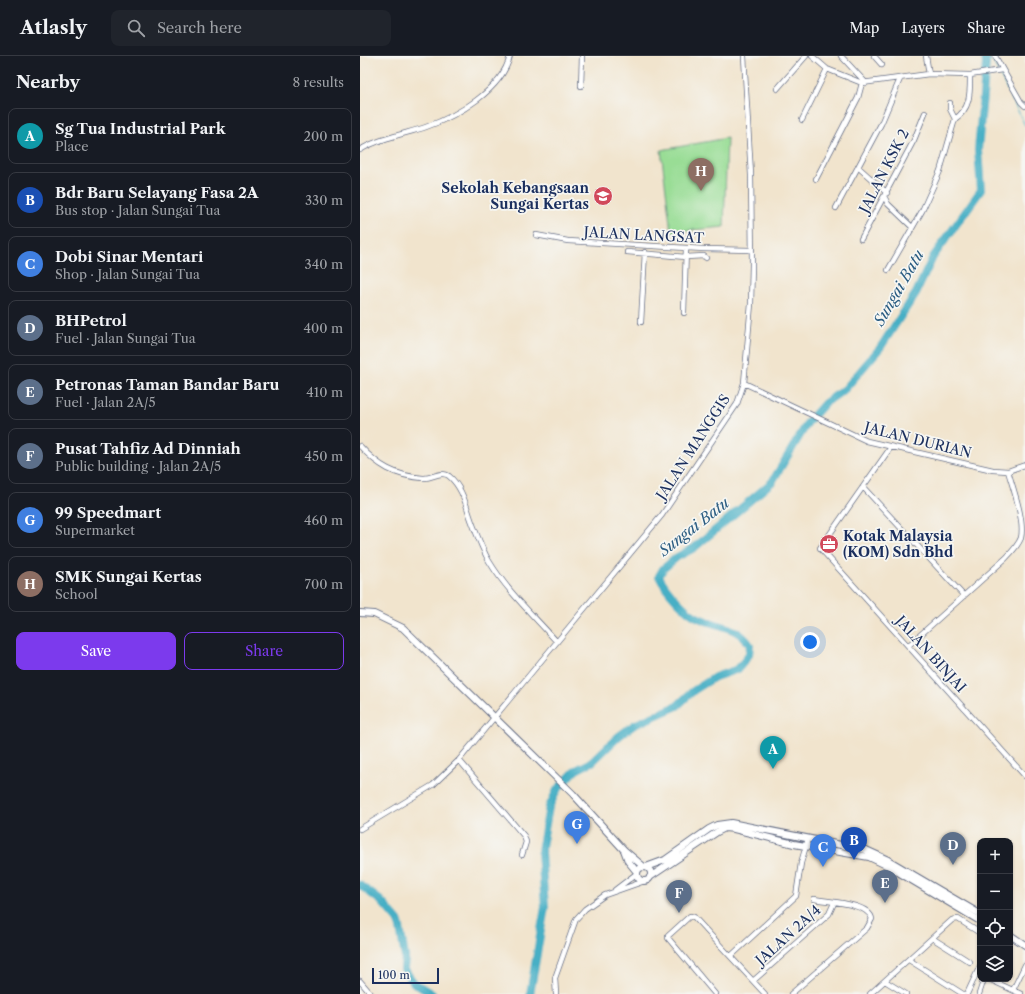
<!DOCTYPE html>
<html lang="en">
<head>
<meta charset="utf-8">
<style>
	body { margin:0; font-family:"Libre Caslon Text",serif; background:#20242c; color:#f1f3f6 }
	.controls { position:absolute; right:12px; bottom:12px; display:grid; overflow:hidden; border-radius:8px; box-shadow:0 1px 3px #0004 }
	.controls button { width:36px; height:36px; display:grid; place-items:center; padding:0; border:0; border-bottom:1px solid #363941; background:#171b24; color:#f1f3f6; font:20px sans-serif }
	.scale { position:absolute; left:12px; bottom:10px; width:67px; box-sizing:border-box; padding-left:4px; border:2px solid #1b2f5e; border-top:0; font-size:11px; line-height:14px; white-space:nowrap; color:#1b2f5e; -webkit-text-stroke:3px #f6f6f2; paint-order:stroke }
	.you { position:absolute; left:450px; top:586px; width:14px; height:14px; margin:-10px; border:3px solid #fff; border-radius:50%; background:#1a73e8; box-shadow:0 0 0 6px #1a73e833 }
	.badge { display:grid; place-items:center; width:26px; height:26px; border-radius:50%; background:#7c3aed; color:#fff; font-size:13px; font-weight:700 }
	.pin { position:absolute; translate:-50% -33px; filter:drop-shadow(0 1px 2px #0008) }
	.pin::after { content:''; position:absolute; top:21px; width:14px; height:12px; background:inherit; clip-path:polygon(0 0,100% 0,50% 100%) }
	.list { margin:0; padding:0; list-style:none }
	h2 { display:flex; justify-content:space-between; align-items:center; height:52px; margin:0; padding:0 16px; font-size:17px }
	h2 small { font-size:13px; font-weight:400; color:#9ea1a6 }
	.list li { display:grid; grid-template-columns:26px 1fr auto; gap:12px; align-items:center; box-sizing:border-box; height:56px; margin:0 8px 8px; padding:0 8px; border:1px solid #363941; border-radius:8px }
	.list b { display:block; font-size:15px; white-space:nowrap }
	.list p { margin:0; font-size:13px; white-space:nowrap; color:#9ea1a6 }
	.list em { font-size:13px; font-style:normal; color:#9ea1a6 }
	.actions { display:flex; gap:8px; padding:12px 16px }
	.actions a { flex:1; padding:9px 0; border:1px solid #7c3aed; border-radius:8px; text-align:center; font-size:14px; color:#7c3aed }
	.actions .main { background:#7c3aed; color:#fff }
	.icon { flex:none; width:22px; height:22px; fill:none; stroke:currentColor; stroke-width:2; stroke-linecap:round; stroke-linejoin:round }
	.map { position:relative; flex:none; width:665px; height:938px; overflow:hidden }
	header { display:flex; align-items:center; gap:24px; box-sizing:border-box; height:56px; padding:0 20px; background:#171b24; border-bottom:1px solid #363941 }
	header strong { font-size:19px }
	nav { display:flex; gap:22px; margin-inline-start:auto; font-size:14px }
	.search { width:280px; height:36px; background:#20242c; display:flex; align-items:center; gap:10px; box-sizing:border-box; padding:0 14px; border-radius:8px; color:#9ea1a6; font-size:15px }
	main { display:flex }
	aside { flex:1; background:#171b24 }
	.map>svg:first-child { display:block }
	.pitch { fill:#99dd95; stroke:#5a867a }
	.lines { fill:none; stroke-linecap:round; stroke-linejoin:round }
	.stream { stroke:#46afc5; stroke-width:1.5 }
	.river { stroke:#46afc5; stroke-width:8 }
	.minor-casing { stroke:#666e85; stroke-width:6 }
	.major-casing { stroke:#666e85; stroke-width:8 }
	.minor { stroke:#fff; stroke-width:4.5 }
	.major { stroke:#fff; stroke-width:6 }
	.labels { text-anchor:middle; stroke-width:3.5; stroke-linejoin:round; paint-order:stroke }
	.street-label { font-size:14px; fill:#1b2f5e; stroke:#f6f6f2 }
	.poi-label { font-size:14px; font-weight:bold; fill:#1b2f5e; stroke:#f6f6f2; text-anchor:end }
	.water-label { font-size:15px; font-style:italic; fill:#2a5c82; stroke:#f6f6f2 }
</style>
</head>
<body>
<header>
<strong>Atlasly</strong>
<div class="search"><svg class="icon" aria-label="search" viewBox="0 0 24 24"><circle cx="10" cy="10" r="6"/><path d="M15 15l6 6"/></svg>Search here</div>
<nav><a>Map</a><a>Layers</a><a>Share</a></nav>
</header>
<main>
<aside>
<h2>Nearby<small>8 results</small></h2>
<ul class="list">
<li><span class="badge" style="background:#0f9aa8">A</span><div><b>Sg Tua Industrial Park</b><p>Place</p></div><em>200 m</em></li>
<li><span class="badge" style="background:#1a4fb4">B</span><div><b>Bdr Baru Selayang Fasa 2A</b><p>Bus stop · Jalan Sungai Tua</p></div><em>330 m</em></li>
<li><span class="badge" style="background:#3f7fe0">C</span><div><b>Dobi Sinar Mentari</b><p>Shop · Jalan Sungai Tua</p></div><em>340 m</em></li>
<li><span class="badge" style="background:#5c6f8a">D</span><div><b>BHPetrol</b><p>Fuel · Jalan Sungai Tua</p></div><em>400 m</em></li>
<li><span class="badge" style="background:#5c6f8a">E</span><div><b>Petronas Taman Bandar Baru</b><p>Fuel · Jalan 2A/5</p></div><em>410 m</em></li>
<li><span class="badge" style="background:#5c6f8a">F</span><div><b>Pusat Tahfiz Ad Dinniah</b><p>Public building · Jalan 2A/5</p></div><em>450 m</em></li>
<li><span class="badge" style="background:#3f7fe0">G</span><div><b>99 Speedmart</b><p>Supermarket</p></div><em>460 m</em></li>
<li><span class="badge" style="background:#8d6e63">H</span><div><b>SMK Sungai Kertas</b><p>School</p></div><em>700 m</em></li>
</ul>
<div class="actions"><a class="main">Save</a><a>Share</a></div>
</aside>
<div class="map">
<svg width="665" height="938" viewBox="0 0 665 938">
	<rect width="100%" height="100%" fill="#f6f6f2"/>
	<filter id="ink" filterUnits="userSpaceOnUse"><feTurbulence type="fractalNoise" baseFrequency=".025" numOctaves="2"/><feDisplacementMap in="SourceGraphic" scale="8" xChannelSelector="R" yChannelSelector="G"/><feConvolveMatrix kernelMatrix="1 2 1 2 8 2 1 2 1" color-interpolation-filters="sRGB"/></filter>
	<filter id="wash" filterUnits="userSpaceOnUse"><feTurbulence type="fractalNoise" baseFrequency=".012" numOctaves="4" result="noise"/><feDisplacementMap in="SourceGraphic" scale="16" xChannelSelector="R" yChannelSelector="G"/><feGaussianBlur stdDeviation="0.9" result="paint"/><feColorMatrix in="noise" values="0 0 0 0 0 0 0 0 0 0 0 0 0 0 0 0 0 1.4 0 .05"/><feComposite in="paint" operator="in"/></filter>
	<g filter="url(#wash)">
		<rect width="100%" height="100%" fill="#f1e4cd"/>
		<path class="pitch" d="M367,82L364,171L311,176L301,94Z"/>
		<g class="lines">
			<path class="stream" d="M628,0L634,7L665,69"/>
			<path class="river" d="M0,829L21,845L39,866L45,901L44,913L54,927L72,938
				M170,938L185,851L181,796L189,751L197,734L216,714L232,706L259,680L274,669L317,650L333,635L355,621L378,613L389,599L390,589C375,568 360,572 339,562C326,557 305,533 299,520L303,513L317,501L334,492L412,426L448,366L465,347L485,333L520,292L556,237L573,201L621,134L618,94L626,7L625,0"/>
		</g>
	</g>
	<g filter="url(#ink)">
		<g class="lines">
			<defs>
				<path id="minor" d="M452,0L467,13L502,27L569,18L610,19L642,14
					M481,0L506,27
					M514,0L522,9
					M566,0L569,18
					M635,0L661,46L665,50
					M221,30L222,0
					M417,33L446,0
					M595,63C611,52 610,37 610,19
					M442,64L467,13
					M0,94C20,82 45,78 66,71C97,60 142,34 150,0
					M498,111L527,137
					M456,123L498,42L502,27
					M525,142L528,148L552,171
					M476,152L521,68L540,23
					M176,179L208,185L344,193L392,194
					M501,183L554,84L565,57
					M267,196L326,201L344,200L346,202
					M528,214L562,155L580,115L595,63L590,53V47
					M324,257L326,192
					M281,266L285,196
					M384,327L507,385L633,414L648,415L665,409
					M0,390C18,410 35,420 63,422C72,423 81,414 89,420C103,432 106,450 112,466C117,479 122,493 129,505C147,535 174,560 197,586
					M531,391L460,492L665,720
					M503,431L604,540
					M549,589L646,502C652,496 658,489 661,482C665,465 653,432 648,415
					M99,704L164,780L166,786L162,799
					M0,773L73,729L99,704L302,459L377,348L384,327L391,248L392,208L391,119L384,0
					M255,834L276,818
					M572,882L610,906
					M371,900L436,840L441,807L448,783
					M549,904L603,938
					M629,923L661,938
					M0,925L11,938
					M393,925L469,858L474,847
					M525,925L546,938
					M653,934L665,909
					M196,938L195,922L216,863L225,853L245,839L282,826
					M355,938L308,882V880L330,860L334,861L405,938
					M431,938L507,872L512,863C509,847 469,846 454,843
					M510,938L592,864L598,863L620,877
					M607,938L620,910
					M619,938L624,923"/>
				<path id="major" d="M0,557L14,558L43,572L213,738L264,794L284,811
					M264,794L268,805L277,816
					M277 818a7 7 0 1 1 14 0a7 7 0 1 1-14 0Z
					M286,811L305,804L349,773L357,769L371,767L506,794L528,804L620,858
					M290,821L357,776L365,772L374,773L434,788L509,801L528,810L620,865
					M650,879L665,889"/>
			</defs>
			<use href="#minor" class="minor-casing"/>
			<use href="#major" class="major-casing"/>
			<use href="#minor" class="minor"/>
			<use href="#major" class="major"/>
		</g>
	</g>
	<defs>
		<symbol id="school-disc" viewBox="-11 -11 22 22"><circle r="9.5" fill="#d1495b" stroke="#f6f6f2"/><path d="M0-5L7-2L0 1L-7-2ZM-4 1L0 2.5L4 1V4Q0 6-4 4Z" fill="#fff"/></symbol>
		<symbol id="office-disc" viewBox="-11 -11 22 22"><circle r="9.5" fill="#d1495b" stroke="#f6f6f2"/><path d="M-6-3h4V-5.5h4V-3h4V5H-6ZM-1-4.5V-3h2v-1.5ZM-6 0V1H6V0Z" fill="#fff"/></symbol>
	</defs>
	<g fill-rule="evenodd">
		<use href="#school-disc" x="232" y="129" width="22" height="22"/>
		<use href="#office-disc" x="458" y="477" width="22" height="22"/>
	</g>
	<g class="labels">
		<g class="street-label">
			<text transform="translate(524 115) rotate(-63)" y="5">JALAN KSK 2</text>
			<text transform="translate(284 179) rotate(3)" y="5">JALAN LANGSAT</text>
			<text transform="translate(558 384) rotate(14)" y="5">JALAN DURIAN</text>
			<text transform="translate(333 391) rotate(-57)" y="5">JALAN MANGGIS</text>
			<text transform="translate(571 598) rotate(48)" y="5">JALAN BINJAI</text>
			<text transform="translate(428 879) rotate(-42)" y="5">JALAN 2A/4</text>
		</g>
		<g class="poi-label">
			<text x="229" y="137">Sekolah Kebangsaan<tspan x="229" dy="16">Sungai Kertas</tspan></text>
			<text x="483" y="485" text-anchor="start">Kotak Malaysia<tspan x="483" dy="16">(KOM) Sdn Bhd</tspan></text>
		</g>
		<g class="water-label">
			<text transform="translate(539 232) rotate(-60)" y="5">Sungai Batu</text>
			<text transform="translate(334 471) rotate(-38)" y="5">Sungai Batu</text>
		</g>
	</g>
</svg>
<div class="controls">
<button>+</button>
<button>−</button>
<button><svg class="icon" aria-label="locate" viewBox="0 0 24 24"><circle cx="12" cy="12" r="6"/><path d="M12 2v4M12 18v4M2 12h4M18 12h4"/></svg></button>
<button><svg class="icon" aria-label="layers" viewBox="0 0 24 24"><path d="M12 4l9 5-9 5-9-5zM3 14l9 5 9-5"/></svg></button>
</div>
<div class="scale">100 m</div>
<div class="you"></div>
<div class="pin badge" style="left:413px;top:713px;background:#0f9aa8">A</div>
<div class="pin badge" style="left:494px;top:804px;background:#1a4fb4">B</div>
<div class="pin badge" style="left:463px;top:811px;background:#3f7fe0">C</div>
<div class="pin badge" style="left:593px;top:809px;background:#5c6f8a">D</div>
<div class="pin badge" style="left:525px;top:847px;background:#5c6f8a">E</div>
<div class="pin badge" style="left:319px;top:857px;background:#5c6f8a">F</div>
<div class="pin badge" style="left:217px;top:788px;background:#3f7fe0">G</div>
<div class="pin badge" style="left:341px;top:135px;background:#8d6e63">H</div>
</div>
</main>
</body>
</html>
